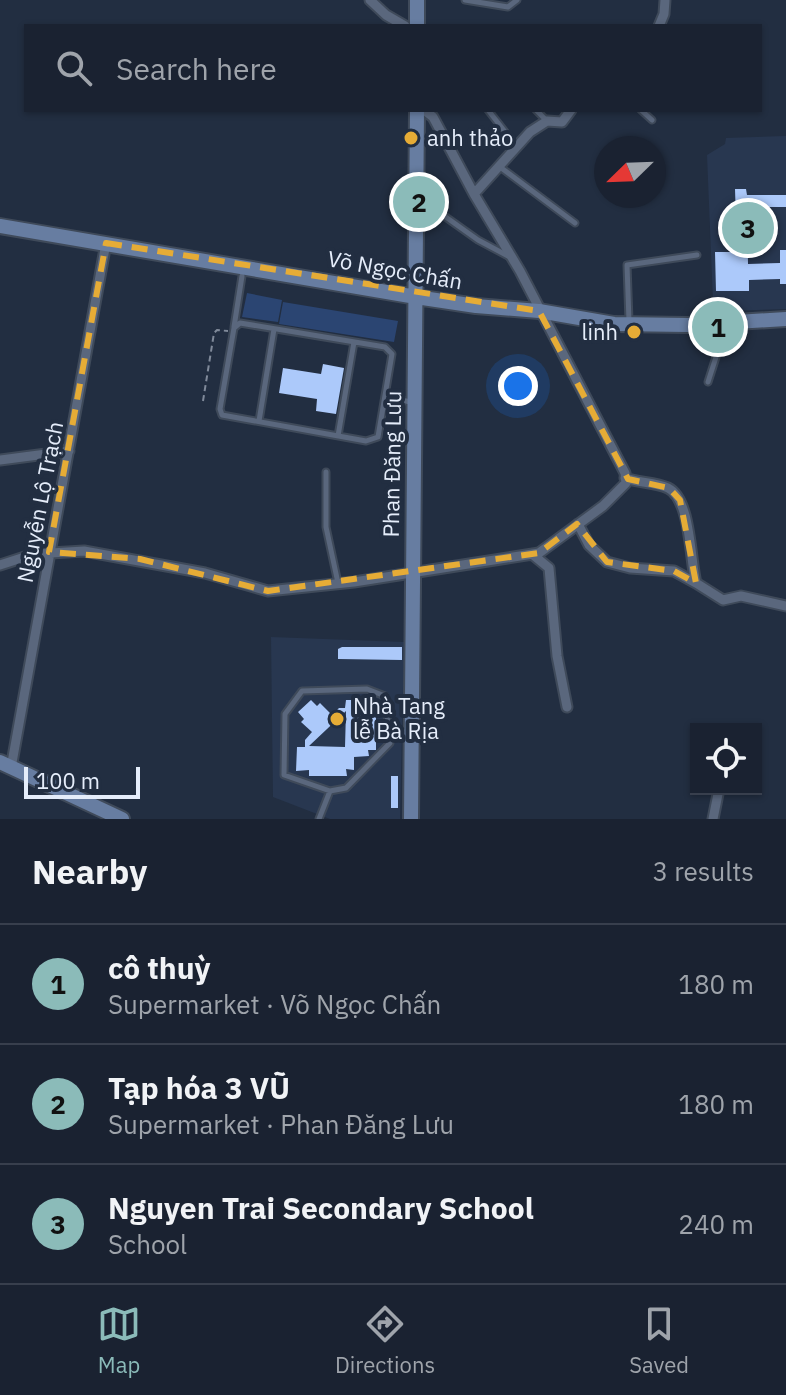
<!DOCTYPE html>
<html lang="en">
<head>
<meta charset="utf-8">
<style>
	body { margin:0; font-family:"IBM Plex Sans",sans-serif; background:#272f3d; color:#f1f3f6 }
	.controls { position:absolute; right:24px; bottom:24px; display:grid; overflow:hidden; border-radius:0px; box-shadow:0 2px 6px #0004 }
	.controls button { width:72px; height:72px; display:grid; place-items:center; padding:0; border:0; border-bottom:2px solid #383f4d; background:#1a2231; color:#f1f3f6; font:40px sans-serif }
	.compass { position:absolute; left:594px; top:136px; width:72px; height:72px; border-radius:50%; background:#1a2231; box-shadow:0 2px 6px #0004; rotate:247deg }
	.scale { position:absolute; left:24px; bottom:20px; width:116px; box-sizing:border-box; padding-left:8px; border:4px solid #e5edfa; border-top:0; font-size:22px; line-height:28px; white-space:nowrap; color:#e5edfa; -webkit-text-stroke:6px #222e41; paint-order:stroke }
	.you { position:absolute; left:518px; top:386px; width:28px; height:28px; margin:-20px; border:6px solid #fff; border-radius:50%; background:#1a73e8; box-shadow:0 0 0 12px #1a73e833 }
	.badge { display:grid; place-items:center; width:52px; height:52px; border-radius:50%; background:#8bbbb9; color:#111; font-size:26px; font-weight:700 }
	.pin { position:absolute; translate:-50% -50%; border:4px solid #fff; box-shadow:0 2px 8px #0006 }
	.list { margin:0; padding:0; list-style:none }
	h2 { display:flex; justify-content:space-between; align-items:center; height:104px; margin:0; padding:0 32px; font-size:34px }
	h2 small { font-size:26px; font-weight:400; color:#9fa4ab }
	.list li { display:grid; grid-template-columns:52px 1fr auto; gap:24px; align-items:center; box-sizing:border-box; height:120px; padding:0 32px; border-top:2px solid #383f4d }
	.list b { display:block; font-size:30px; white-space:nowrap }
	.list p { margin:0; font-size:26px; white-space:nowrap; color:#9fa4ab }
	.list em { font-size:26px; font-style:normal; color:#9fa4ab }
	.icon { flex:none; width:44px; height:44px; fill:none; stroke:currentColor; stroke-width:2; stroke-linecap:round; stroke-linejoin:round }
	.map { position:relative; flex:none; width:786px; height:819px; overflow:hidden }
	.search { position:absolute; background:#1a2231; box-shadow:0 2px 6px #0004; left:24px; right:24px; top:24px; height:88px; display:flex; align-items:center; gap:20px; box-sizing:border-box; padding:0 28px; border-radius:0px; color:#9fa4ab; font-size:30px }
	.sheet { height:464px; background:#1a2231 }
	nav { display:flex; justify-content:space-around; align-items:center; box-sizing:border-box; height:112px; border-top:2px solid #383f4d; background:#1a2231; font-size:22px; color:#9fa4ab }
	nav a { display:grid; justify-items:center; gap:4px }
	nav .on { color:#8bbbb9 }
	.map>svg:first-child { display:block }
	.built { fill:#283750 }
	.green { fill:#2b4572 }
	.building { fill:#acc9fa; fill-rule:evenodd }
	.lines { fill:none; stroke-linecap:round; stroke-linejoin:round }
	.lane-casing { stroke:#3f4a5a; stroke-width:9 }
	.street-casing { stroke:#3f4a5a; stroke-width:13 }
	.secondary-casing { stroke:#3f4a5a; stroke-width:18 }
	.path { stroke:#808a9a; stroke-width:2; stroke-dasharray:6 4; stroke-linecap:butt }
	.lane { stroke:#5a677d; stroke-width:5 }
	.street { stroke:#5a677d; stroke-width:9 }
	.secondary { stroke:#677da1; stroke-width:14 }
	.marked { fill:none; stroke:#e6ac36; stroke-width:6; stroke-dasharray:16 10; stroke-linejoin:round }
	.poi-dot { fill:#e6ac36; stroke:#222e41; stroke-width:3 }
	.labels { text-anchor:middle; stroke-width:8; stroke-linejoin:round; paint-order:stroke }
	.poi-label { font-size:22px; fill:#e5edfa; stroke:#222e41; text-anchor:start }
	.street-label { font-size:22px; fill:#e5edfa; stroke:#222e41 }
</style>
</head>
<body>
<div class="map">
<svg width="786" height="819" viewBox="0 0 786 819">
	<rect width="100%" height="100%" fill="#222e41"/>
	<path class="built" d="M786,136V309L726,311L713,301L707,155L725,144L726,138Z
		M271,637L404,642L400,819H330L273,797Z"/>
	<path class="green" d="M247,293L282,300L278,322L242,317Z
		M283,302L398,321L394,342L279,324Z"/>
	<path class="building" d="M735,189H746L747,195H786V207H747L748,264L780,263V250H786V284H780V279L749,280V291H716L715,252H737Z
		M323,364L344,368L336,414L316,411L317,399L279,393L283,368L321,374Z
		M342,647H402V660L338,659V649Z
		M311,700L317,706L320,703L332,715L339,708H345L346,700H370L371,714L376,713V750H368L369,756L354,757V770L346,769L347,776H309V770L296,771L297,747H305V740L312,732L301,722L304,719L298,712ZM346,711L345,747L309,746L345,712Z
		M391,776H398V808H391Z"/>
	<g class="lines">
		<defs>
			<path id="lane" d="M465,0L508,7L517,0
				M488,110L516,146
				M536,110L546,120
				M641,110L652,120
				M500,167L575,223
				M419,198L478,240L508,256
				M629,321L627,265L697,255
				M240,323L385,347L392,354L378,437L366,441L222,415L220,409L234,328Z
				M234,327L242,276
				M708,382L726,326
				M386,396L414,403
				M259,421L274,329
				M338,436L354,342
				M326,472V527L338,583
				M367,689L385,696L390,743L346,788L330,791L284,775L285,714L302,691Z
				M389,732H410
				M319,819L330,791"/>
			<path id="street" d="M370,0L386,15L405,26
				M659,26L664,14L665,0
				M474,194L530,132L547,121L562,122L571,110
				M0,460L69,451
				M625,478C639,483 655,482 668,488C691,499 690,560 696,583L723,600L741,596L786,606
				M578,524L589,545L607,562L630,568L674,571L696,583
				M532,554L549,568L557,656L567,707
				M0,565L34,554L84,551L205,573L268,591L354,582L539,553L603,506L626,483L625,473L520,271L474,194L433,117L424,110
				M11,768L106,243
				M713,819L719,789"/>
			<path id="secondary" d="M417,0V26
				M0,226L416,297L476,306L539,311L614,324L688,325L786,319
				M0,762L122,819
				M411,819L417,110"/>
		</defs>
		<use href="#lane" class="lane-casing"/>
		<use href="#street" class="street-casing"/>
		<use href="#secondary" class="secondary-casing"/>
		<path class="path" d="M203,401L214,333L217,330L228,331"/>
		<use href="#lane" class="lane"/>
		<use href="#street" class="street"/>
		<use href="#secondary" class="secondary"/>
	</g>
	<path class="marked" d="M106,243L539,311L628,479L669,488L680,500L696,583L674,571L607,562L577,524L539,553L268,591L140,559L49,552Z"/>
	<g class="poi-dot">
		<circle cx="411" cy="138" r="8"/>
		<circle cx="634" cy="332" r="8"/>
		<circle cx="337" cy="719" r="8"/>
	</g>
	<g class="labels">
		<g class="poi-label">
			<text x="427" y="146">anh thảo</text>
			<text x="618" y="340" text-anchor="end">linh</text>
			<text x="353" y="714">Nhà Tang<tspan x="353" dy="25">lễ Bà Rịa</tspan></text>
		</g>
		<g class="street-label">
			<text transform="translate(395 270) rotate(10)" y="8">Võ Ngọc Chấn</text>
			<text transform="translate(392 464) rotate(-89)" y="8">Phan Đăng Lưu</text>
			<text transform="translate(40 502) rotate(-79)" y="8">Nguyễn Lộ Trạch</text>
		</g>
	</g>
</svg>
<div class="controls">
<button><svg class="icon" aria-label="locate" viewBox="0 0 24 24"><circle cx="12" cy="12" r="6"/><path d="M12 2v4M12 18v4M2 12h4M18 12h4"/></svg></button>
</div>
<svg class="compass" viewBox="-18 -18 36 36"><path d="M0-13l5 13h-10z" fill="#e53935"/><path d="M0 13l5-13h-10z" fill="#9fa4ab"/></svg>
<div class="scale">100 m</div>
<div class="you"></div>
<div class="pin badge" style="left:718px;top:327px">1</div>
<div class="pin badge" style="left:419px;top:202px">2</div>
<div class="pin badge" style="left:748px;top:228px">3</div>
<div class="search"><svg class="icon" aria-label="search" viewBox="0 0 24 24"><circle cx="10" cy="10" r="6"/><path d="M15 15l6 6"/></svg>Search here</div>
</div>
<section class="sheet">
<h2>Nearby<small>3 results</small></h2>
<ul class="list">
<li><span class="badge">1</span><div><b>cô thuỳ</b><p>Supermarket · Võ Ngọc Chấn</p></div><em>180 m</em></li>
<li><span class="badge">2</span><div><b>Tạp hóa 3 VŨ</b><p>Supermarket · Phan Đăng Lưu</p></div><em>180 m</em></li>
<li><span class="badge">3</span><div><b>Nguyen Trai Secondary School</b><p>School</p></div><em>240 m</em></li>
</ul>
</section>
<nav>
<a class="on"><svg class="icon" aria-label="map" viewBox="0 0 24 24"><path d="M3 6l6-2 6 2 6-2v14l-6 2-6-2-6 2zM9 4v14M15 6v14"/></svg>Map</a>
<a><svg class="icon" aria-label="directions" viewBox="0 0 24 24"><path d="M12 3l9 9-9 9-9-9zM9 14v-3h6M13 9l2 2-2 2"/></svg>Directions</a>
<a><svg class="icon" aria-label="saved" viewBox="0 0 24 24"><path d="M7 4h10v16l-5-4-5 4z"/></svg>Saved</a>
</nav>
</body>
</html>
